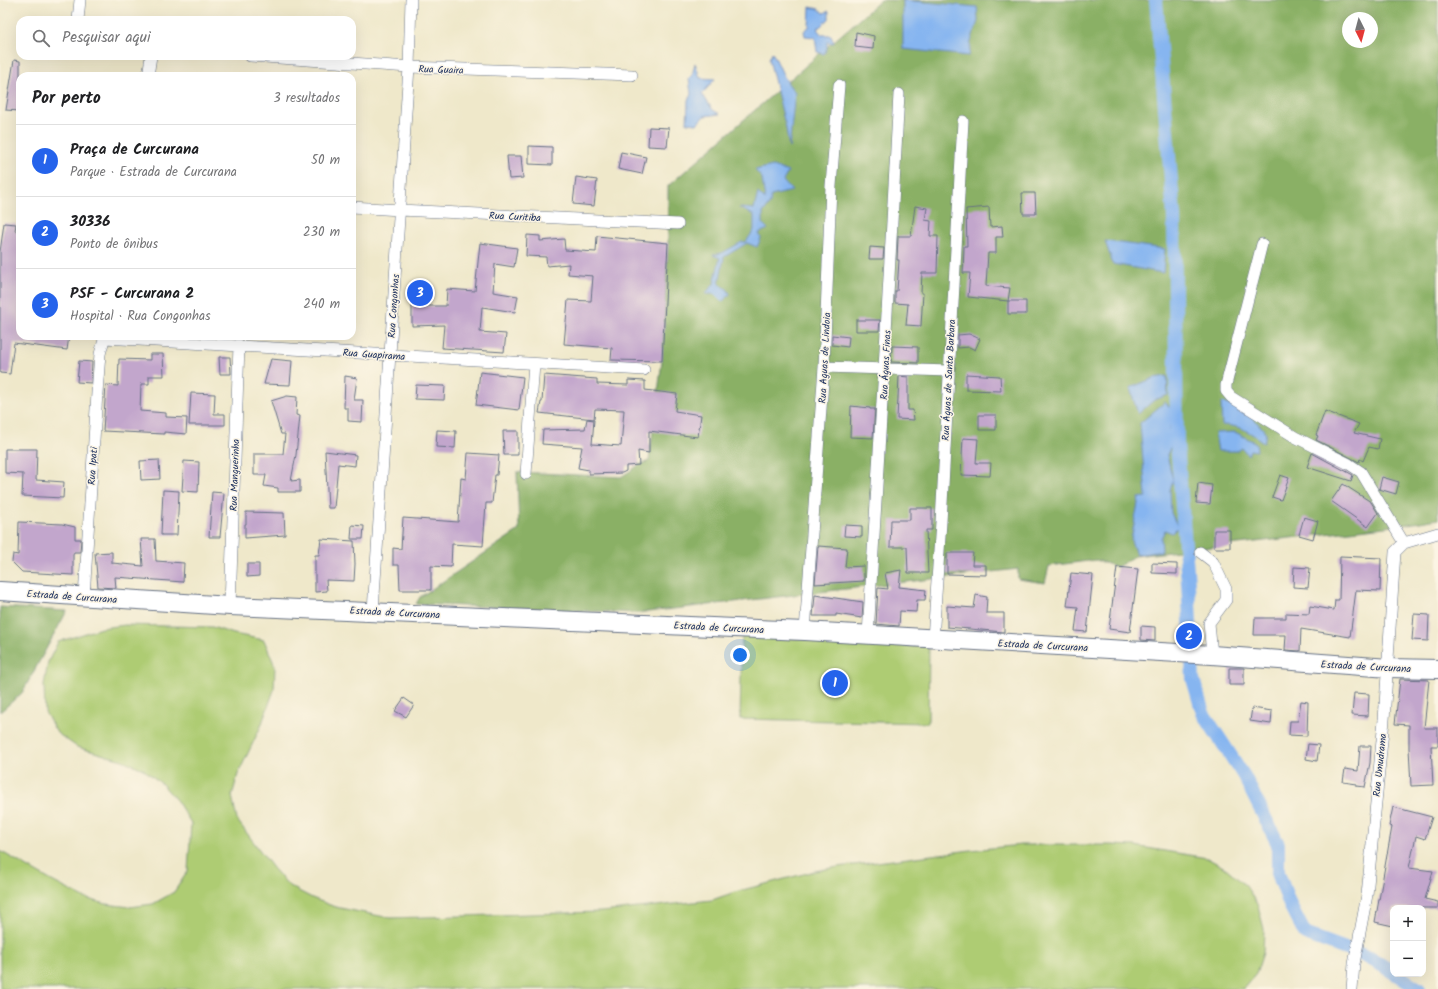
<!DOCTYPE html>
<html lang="pt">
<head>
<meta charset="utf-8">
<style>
	body { margin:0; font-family:Kalam,sans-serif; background:#f6f6f6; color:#202124 }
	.controls { position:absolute; right:12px; bottom:12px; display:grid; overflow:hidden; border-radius:8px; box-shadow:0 4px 16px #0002 }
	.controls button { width:36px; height:36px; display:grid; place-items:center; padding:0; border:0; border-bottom:1px solid #e0e0e0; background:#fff; color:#202124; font:20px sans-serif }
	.compass { position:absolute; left:1342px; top:12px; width:36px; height:36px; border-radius:50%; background:#fff; box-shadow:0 4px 16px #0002; rotate:174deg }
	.you { position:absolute; left:740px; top:655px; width:14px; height:14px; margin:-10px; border:3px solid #fff; border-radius:50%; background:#1a73e8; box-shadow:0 0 0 6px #1a73e833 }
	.badge { display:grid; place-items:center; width:26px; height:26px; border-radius:50%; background:#2563eb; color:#fff; font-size:13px; font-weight:700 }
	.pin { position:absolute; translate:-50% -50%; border:2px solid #fff; box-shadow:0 1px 4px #0006 }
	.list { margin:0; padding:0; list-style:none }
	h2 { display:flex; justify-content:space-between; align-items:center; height:52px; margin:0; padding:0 16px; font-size:17px }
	h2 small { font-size:13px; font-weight:400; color:#757577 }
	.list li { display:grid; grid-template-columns:26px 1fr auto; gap:12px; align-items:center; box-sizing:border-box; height:72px; padding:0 16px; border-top:1px solid #e0e0e0 }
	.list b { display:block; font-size:15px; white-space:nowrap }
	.list p { margin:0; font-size:13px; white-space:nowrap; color:#757577 }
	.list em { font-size:13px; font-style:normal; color:#757577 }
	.icon { flex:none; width:22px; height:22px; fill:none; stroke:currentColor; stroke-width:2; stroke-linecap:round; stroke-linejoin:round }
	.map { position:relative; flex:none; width:1438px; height:989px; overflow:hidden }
	.search { position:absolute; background:#fff; box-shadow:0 4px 16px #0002; left:16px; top:16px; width:340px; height:44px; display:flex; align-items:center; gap:10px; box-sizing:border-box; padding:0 14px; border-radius:12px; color:#757577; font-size:15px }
	.panel { position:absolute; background:#fff; box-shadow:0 4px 16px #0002; left:16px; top:72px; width:340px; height:268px; border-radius:12px }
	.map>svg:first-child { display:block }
	.green { fill:#aecc73; stroke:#647e68 }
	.forest { fill:#8ab065; stroke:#527062; fill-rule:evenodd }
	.water { fill:#86b5f0; stroke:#5072a7 }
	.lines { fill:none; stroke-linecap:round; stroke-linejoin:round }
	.canal { stroke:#86b5f0; stroke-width:14 }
	.building { fill:#c2a6cc }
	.street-casing { stroke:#657084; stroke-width:12 }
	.primary-casing { stroke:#657084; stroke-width:20 }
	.street { stroke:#fff; stroke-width:11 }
	.primary { stroke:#fff; stroke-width:18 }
	.labels { text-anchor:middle; stroke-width:3; stroke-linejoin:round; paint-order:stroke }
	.street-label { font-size:10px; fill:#1b2f5e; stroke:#fcf5e5 }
</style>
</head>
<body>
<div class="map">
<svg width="1438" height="989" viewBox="0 0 1438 989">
	<rect width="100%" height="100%" fill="#fcf5e5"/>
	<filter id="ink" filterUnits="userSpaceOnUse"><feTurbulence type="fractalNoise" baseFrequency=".025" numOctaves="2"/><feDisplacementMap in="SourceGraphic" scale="8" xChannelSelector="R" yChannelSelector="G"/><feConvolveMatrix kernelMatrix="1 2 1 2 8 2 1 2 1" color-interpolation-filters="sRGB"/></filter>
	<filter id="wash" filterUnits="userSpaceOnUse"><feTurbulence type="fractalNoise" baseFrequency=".012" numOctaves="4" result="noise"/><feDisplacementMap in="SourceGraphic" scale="16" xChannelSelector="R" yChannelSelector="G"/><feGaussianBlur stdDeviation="0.9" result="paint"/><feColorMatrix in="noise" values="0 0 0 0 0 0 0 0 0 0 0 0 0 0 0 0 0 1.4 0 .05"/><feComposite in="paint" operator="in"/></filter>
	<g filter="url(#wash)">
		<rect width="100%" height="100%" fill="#efe8ca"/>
		<path class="green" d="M125,625L212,627L234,634L264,640L275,666L274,690L261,726L238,774L232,796L237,820L273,868L289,886L312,898L335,907L390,918L601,912L712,900L735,892L815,871L838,867L971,850L1022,845H1112L1135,846L1207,858L1227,869L1246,886L1258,906L1264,929L1263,953L1256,974L1243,989H0V851L50,880L84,898L106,904L130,907L153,904L174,892L188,871L191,823L177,801L162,784L143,769L122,760L77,747L57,733L45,712L44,685L48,662L58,642L101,628Z
			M742,635L929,647L928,723L740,719Z"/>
		<path class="forest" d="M881,0H1438V519L1402,525L1135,556L1117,567L1096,560L1049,566L1045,583L1018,579V569L639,613L416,604L420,597L519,530L517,472L621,477L639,465L649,461L662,361L668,243V186ZM1348,18H1372V42H1348Z
			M0,607L67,611L22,693L0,712Z"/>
		<path class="water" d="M903,0L977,7L978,21L971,41L969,56L903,49Z
			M810,7L819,9L824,13L829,11V19L817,29L822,35H831L834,43L827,42V48L824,54L817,52L815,37L805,36L804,31L809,27Z
			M772,52C780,66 784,81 795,92L789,148L786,128L769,59Z
			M695,63L700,78L715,79L702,94L713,110L720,114L704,116L697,124L687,123L688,101L691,94L689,79L692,76Z
			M773,166L788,172L783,181L792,191L771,196L770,203L763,213V224L768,229L759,233L761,238L757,247L747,243L724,257L719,284L727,289L730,294L722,302L714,294H705L714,284L720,258L713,255L722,253L742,242H746L754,230V215L739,208L754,209L758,193L765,200L762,178L755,170Z
			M1105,241L1165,249L1163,273L1113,264Z
			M1167,376L1168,395L1154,400L1138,414L1130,388L1154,378Z
			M1165,402L1172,410L1170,429L1174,439L1167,455L1173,480L1170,490L1171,513L1178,527L1172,533L1165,530L1161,538L1162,551L1136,555L1131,540L1139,498L1146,497L1140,423Z
			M1221,402C1240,409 1254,416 1266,433L1264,443C1251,432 1239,425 1222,425Z
			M1235,432L1256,443L1257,451L1250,450L1248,455L1242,448L1237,451H1218L1215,433Z"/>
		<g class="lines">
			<path class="canal" d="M1156,0L1174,216L1177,444L1188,583L1193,679L1203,713L1244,776L1278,844V873L1290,905L1305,934L1370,958L1393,972
				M1396,974L1419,989"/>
		</g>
		<g id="blocks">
			<path class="building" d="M856,32L874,36L873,49L855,47Z
				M14,60L20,61V111L6,110Z
				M649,127L669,128L667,147L648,146Z
				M529,146L552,147V165L529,164Z
				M621,152L646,157L642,174L618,169Z
				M507,156H521L523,178L509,179Z
				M576,177L597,180L594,206L573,204Z
				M1022,193H1035L1036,214H1023Z
				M915,206L927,208L925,220L931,221L930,236H938L937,273H922L921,293H923L921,326L906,325L908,304L895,303V291H897L899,260H897L898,236H911Z
				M989,207L990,227L1002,226L1003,237H996V253H988L986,286L1010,288L1008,301L968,297L970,273H963L964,246H967L966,209Z
				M4,223L16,224L15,231L20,233V336H69L67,350L14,343L10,374L0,373V252Z
				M527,235L540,236V241L564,239L565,250L596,252L597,236L668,243L662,361L611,360L612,348L564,344L568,300L591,301L593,276L568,274L569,264L547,266L546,257L526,256Z
				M480,243L517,248L514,267L495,264L493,292L518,296L515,312L482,307L480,332L506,334L504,352L442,348L444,325L412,326V306H446L447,289L475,291Z
				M870,247L884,248L883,259H869Z
				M1008,301H1026V314H1008Z
				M856,320H880L879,331H856Z
				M969,334L980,339L975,350L969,347L958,348V335Z
				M832,335L849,337L848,347L832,345Z
				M892,346L918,347V363L891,362Z
				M150,354H163L164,376H149V384H141L140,411L166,413V417L187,418L186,434L164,432V434L103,431L106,385L118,386L119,359L150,360Z
				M219,357H230L231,374H220Z
				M271,359L292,361L290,385L264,384Z
				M79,361L92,362L91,383L77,382Z
				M480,372L523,377L519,410L476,405Z
				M966,374L1000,376L1001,391L966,390Z
				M544,375L597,379V384L628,385V380L645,381V390L677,394L675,411L701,415L698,437L649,431V453L638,451L639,465L626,466V471L622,473L589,474V470L578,468L582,447L542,444L543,430L585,429L587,419L594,420L592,444L621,446L624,410L595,409L594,419L539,413L541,402H542Z
				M345,376L357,378L354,400H363L362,422L348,421V408H344Z
				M899,376L908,377V410H913L914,420L897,419Z
				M416,385L445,386L444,400L415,399Z
				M191,393L215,394L214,414H225V425H189Z
				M287,396L297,397L296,415L300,416L296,455L291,481L300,480V492H278V488L264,486L266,475H254V454H283L285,434H281L271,401Z
				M851,406L870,408V409H875L873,438L850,437Z
				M1325,411L1359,424L1354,433L1380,439L1378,449L1369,447L1363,461L1360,459L1359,462L1316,440L1318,436L1316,435Z
				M979,415H996V430H979Z
				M437,430L456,431L455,448L436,447Z
				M503,431H518V455H504Z
				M963,438L978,439L976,463H991L990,476L961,475Z
				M5,449H37L36,480L64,482L63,498L22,496L23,474L5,473Z
				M325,451L356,455L355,466L338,464L334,508H328Z
				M468,453L499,455L497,475H495L492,503H486L483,546L452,544L451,567L431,566V590H400L399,565H393V548L401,549L403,518L458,522L461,478L466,479Z
				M1312,453L1353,475L1351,481L1307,467Z
				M159,460L160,479L141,480L140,461Z
				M184,461L199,462L198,492L182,491Z
				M1280,475L1289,478L1281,500L1272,497Z
				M1382,477L1399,482L1396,494L1379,489Z
				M1198,483L1212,485L1210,504L1196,503Z
				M1343,484L1371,502L1378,513L1368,527L1331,501Z
				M163,490L179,491L177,535H161Z
				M212,492L224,493L220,537H209Z
				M910,508H932V530H926L928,573H908L907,547H890L891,520H910Z
				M246,512L284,513L285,535L245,538V524H246Z
				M1304,517L1318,521L1313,539L1299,535Z
				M19,522L62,524L75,527V539H81L80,552H74L73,555V575L22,572L12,562L13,554L18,555Z
				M352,525L364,526L363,539H351Z
				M845,525L862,526V537L844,536Z
				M1214,530H1230V548H1214Z
				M141,539H155L156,561L184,563L183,582L115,577L116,588L98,587L95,553L112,552V563L143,566Z
				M321,539L354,541L355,564L354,581L326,580L327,591L315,592V555H319Z
				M818,546L847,548L845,567L864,566V581L815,584Z
				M947,553H973L972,565H986V575L947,574Z
				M1340,556L1381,558L1380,591L1356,590L1350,637L1301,629L1300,651L1285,650L1286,635H1254L1255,618H1286V613L1309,614L1310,606L1334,610L1335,600H1339Z
				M1152,563L1177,564V574L1152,573Z
				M247,564H259V576L247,577Z
				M1117,567L1138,569L1130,632L1109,629Z
				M1294,567L1310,568L1308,588L1293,587Z
				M901,570L899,587L926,590L925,600H917L916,612L900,611L899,626L876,624L878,588L888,589L885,573Z
				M1071,573L1093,575L1087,632L1075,631L1078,607L1067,606Z
				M815,595L863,602L862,618L836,614V616H813Z
				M976,595L987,597L986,613H1004V632L947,627V606L974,608Z
				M1414,614L1429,615L1428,641L1412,640Z
				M1141,626L1155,627V641L1141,640Z
				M1229,668H1244V685H1229Z
				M1400,679L1429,680L1424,728H1438V746H1431L1433,785L1411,786L1409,748V725L1395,724Z
				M1354,693L1369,694L1368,716L1352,715Z
				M404,698L414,705L406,717L395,711Z
				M1301,701L1308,702L1307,736L1289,735L1290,721H1298Z
				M1252,708L1272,711L1271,724L1250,721Z
				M1308,744L1319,745L1317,761L1306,759Z
				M1360,746H1371L1370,763L1365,787L1357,786V784L1343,782L1345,769L1358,771Z
				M1393,807L1432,817L1425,839L1416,836L1409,868L1433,871L1425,899L1438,902V908H1393V926L1375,922L1392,827L1389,826Z"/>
		</g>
	</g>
	<g filter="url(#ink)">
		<use href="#blocks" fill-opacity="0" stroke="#657084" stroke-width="1"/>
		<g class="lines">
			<defs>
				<path id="street" d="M78,20L80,0
					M250,56L409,67L632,75
					M148,76L151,56
					M352,207L400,210L678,224
					M1262,244L1226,385V391L1231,397L1295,437L1349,464L1361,472L1404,543
					M105,338C285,347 464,361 644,370
					M824,367L949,371
					M526,474L534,364
					M1404,543L1438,533
					M1200,552L1213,562L1226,589V600L1209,623L1212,655
					M84,597L97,393L100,354L105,336
					M230,606L239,345
					M373,611L409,67L411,0
					M805,631L824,367L831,186L839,85
					M868,635L884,368L899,94
					M933,639L941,522L963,121
					M1352,989L1354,964L1367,895L1384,720L1395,552L1404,543"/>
				<path id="primary" d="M0,591L230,606L805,631L1212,655L1389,668L1438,669"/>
			</defs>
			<use href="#street" class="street-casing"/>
			<use href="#primary" class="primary-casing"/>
			<use href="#street" class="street"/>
			<use href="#primary" class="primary"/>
		</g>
	</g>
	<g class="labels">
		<g class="street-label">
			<text transform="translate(441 69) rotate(2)" y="4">Rua Guaira</text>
			<text transform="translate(515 216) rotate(3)" y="4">Rua Curitiba</text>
			<text transform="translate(393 306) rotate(-86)" y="4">Rua Congonhas</text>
			<text transform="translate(374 354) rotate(4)" y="4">Rua Guapirama</text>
			<text transform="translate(824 358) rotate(-87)" y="4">Rua Aguas de Lindoia</text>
			<text transform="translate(885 365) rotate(-87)" y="4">Rua Águas Finas</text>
			<text transform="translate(948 380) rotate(-87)" y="4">Rua Águas de Santa Barbara</text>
			<text transform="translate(92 466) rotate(-86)" y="4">Rua Ipati</text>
			<text transform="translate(234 475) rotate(-88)" y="4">Rua Manguerinha</text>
			<text transform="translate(72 596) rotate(4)" y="4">Estrada de Curcurana</text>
			<text transform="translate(395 612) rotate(3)" y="4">Estrada de Curcurana</text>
			<text transform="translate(719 627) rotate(3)" y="4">Estrada de Curcurana</text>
			<text transform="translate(1043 645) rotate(3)" y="4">Estrada de Curcurana</text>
			<text transform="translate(1366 666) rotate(3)" y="4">Estrada de Curcurana</text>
			<text transform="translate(1379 765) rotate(-84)" y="4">Rua Umudrama</text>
		</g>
	</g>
</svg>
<div class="controls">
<button>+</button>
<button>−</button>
</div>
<svg class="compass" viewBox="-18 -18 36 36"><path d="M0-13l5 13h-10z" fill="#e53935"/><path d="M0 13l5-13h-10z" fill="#757577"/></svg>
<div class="you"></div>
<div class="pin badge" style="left:835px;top:683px">1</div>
<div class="pin badge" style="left:1189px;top:636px">2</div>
<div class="pin badge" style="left:420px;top:293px">3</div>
<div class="search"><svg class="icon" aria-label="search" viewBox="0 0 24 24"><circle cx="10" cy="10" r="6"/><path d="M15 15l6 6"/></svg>Pesquisar aqui</div>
<section class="panel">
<h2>Por perto<small>3 resultados</small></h2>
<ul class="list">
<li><span class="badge">1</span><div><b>Praça de Curcurana</b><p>Parque · Estrada de Curcurana</p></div><em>50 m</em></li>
<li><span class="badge">2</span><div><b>30336</b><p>Ponto de ônibus</p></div><em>230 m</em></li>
<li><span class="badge">3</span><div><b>PSF - Curcurana 2</b><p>Hospital · Rua Congonhas</p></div><em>240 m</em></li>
</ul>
</section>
</div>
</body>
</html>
